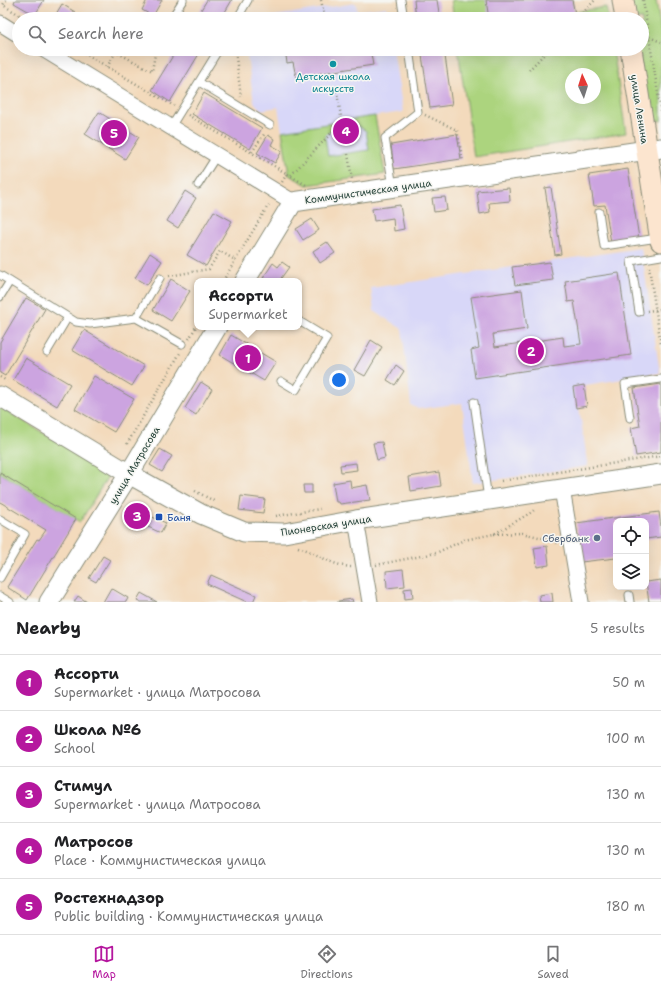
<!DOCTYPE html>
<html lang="en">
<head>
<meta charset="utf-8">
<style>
	body { margin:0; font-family:"Shantell Sans",sans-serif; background:#f2f2f2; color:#202124 }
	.controls { position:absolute; right:12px; bottom:12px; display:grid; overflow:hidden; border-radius:8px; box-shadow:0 4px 16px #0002 }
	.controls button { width:36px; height:36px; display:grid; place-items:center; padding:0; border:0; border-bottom:1px solid #e0e0e0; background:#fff; color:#202124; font:20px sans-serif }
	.compass { position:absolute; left:565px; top:68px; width:36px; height:36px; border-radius:50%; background:#fff; box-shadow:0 4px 16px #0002; rotate:356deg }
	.you { position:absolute; left:339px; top:380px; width:14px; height:14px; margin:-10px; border:3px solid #fff; border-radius:50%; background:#1a73e8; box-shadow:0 0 0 6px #1a73e833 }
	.badge { display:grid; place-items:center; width:26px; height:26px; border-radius:50%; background:#b5179e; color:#fff; font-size:13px; font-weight:700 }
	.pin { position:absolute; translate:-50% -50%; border:2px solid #fff; box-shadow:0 1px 4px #0006 }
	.popup { position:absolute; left:194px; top:278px; width:108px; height:52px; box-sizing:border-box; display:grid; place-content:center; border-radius:8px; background:#fff; filter:drop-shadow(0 1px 3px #0005); font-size:13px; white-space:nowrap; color:#757577 }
	.popup b { font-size:15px; color:#202124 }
	.popup::after { content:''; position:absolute; left:50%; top:100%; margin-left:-8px; border:8px solid transparent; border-top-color:#fff }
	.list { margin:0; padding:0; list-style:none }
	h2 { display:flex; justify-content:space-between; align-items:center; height:52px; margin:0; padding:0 16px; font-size:17px }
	h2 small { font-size:13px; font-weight:400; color:#757577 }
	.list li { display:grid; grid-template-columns:26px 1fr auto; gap:12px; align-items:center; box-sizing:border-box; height:56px; padding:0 16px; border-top:1px solid #e0e0e0 }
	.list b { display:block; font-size:15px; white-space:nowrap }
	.list p { margin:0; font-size:13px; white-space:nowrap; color:#757577 }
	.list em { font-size:13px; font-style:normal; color:#757577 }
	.icon { flex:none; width:22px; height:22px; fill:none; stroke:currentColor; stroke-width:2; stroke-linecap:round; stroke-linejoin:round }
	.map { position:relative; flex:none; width:661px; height:602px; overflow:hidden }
	.search { position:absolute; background:#fff; box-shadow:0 4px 16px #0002; left:12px; right:12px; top:12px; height:44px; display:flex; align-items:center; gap:10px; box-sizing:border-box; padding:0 14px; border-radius:22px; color:#757577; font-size:15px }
	.sheet { height:332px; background:#fff }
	nav { display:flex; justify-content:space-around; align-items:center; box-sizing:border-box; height:56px; border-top:1px solid #e0e0e0; background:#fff; font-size:11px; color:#757577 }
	nav a { display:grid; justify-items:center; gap:2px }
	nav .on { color:#b5179e }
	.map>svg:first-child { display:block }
	.built { fill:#d8d7f8 }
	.green { fill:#acd47e; stroke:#668859; fill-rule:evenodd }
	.building { fill:#cca4e0 }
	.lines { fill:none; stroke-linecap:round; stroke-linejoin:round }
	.service-casing { stroke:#898c78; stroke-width:9 }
	.minor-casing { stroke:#898c78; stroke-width:17 }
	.tertiary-casing { stroke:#898c78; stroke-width:21 }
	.secondary-casing { stroke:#898c78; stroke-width:23 }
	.path { stroke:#898c78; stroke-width:2.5; stroke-dasharray:1 3; stroke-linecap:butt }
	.service { stroke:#fff; stroke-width:7 }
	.minor { stroke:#fff; stroke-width:15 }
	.tertiary { stroke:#fff; stroke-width:19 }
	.secondary { stroke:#fce5cf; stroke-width:21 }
	.culture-dot { fill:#0f9aa8; stroke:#f6f6f2; stroke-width:1.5 }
	.transit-dot { fill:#1a4fb4; stroke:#f6f6f2; stroke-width:1.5 }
	.service-dot { fill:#5c6f8a; stroke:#f6f6f2; stroke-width:1.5 }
	.labels { text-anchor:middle; stroke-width:3; stroke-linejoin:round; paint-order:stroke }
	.culture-label { font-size:10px; fill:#0d838f; stroke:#f6f6f2 }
	.street-label { font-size:10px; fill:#1f3d34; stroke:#f6f6f2 }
	.transit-label { font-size:10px; fill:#164399; stroke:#f6f6f2; text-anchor:start }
	.service-label { font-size:10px; fill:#4e5e75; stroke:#f6f6f2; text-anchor:end }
</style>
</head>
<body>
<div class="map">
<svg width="661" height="602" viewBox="0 0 661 602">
	<rect width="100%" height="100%" fill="#f6f6f2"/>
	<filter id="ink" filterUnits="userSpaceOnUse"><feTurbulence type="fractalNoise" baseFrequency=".025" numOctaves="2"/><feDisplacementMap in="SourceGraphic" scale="8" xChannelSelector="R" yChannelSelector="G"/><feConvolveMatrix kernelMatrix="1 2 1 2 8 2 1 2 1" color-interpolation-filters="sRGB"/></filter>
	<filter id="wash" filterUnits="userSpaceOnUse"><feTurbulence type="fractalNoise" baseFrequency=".012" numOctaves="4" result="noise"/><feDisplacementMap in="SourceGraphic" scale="16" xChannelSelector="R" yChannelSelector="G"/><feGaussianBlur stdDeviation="0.9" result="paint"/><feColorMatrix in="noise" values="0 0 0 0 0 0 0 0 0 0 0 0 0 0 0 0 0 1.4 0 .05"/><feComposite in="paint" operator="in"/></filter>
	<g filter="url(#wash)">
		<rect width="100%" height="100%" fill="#f3dabc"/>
		<path class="built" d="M356,3L357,11L386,7L388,19H256Z
			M246,49H393L403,112L375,116L385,174L307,185L289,175L278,107L261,110L254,102Z
			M641,248L660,373L573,387L576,407H579L588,466L473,483L462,403L418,409L411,405L402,329L374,311L371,288Z"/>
		<path class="green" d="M451,0H572L574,12L606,7L608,19H454Z
			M629,0H656L661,32V121L654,120L648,116L637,49H642V19H632Z
			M458,49H613L626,133L474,157ZM571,74H595V98H571Z
			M375,116L385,174L307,185L289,175L282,131L339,122L325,136L328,156L369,150L366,131L348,120Z
			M0,407L110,473L80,522L0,473Z"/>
		<g id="blocks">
			<path class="building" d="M15,0H44L35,15L14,3Z
				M147,0H162L153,16L142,10Z
				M207,0H232L221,19H210L199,13Z
				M414,0H437L440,19H416Z
				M486,0H572L575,14L559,17L560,18L556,19H531L530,18L521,19H489Z
				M62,4L75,12L70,19H53Z
				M177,49H202L170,102L152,90Z
				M285,49H296L297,50L306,49H370L373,65L296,77L293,62L287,63Z
				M421,49H444L452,105L430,108Z
				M204,93L262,128L250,149L192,114Z
				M99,112L139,137L125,159L85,134Z
				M457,134L461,159L394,169L391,145Z
				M268,135L274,139L271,145L282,151L275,163L257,153Z
				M628,169L639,238L611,243L605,205L594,206L589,175Z
				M551,187L561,254L555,255L545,188Z
				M509,188L510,201L489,203L490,212L480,214L477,191Z
				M185,191L196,198L178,228L167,221Z
				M445,197L447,210L434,212L432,198Z
				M400,205L404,229L394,231L393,218L374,221L372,209Z
				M214,211L232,221L206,266L187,255Z
				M312,219L319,230L303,240L296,229Z
				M327,242L335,253L320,263L313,251Z
				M150,253L162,261L147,285L135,278Z
				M282,262L289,267L279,281H268L263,278L273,263L278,267Z
				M550,262L553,280L515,285L512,267Z
				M619,273L631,355L475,378L471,350L479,348L471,297L522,290L527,329L493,334L495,347L563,337L564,346L581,344L574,301L568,302L565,281Z
				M171,279L190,291L171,321L153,310Z
				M26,298L45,309L5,376L0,373V342Z
				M84,330L144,366L132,386L72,350Z
				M231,335L276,362L264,381L220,355Z
				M371,340L382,347L365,376L354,370Z
				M26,358L70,384L57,406L13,380Z
				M396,365L404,371L395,385L387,380Z
				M94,376L134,399L114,432L75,409Z
				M201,382L212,389L196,415L185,408Z
				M661,384V452L636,456L631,428L640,426L634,388Z
				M584,385L587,406L576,408L573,387Z
				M382,442L385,458L377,460L373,443Z
				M160,449L172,456L162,472L150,465Z
				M356,463L357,470L341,472L340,465Z
				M439,472L441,486L411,491L409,477Z
				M0,473L76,519L27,600L7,587L37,539L39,540L46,530L0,502Z
				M350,480L351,488L367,485L370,500L340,504L339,502H336L333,483Z
				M303,485H312V493H304Z
				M241,496L265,499L263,513L239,510Z
				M132,508L146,514L141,524L127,517Z
				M659,512L661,527V537L646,539V521H616V558L581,562L576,523Z
				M150,516L166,523L161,533L146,526Z
				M547,546L549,565L537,567L534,548Z
				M103,556L110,560L96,582L89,578Z
				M403,569L405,586L387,588L386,571Z
				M211,575L256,595L253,602H247L207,584Z
				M661,580V602H649L646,582Z
				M111,588L128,598L126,602H103Z
				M412,588L413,598L405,599L404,589Z
				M141,593L157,602H141L137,600Z
				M552,593L553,602H540L539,595Z
				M78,596L87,602H74Z
				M352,599L353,602H338V601Z"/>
		</g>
	</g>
	<g filter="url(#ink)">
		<use href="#blocks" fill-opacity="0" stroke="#898c78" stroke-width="1"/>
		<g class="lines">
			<defs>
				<path id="service" d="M401,0L404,19
					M171,19L183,0
					M237,19L248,0
					M199,82L270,125
					M171,127L219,49
					M198,185L217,155
					M393,187L385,138L418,112L409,49
					M599,212L604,246L658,238
					M0,275L68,317L47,352
					M0,297L10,281
					M639,312L631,261L661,256
					M68,317L76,322L90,324L136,318L160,278
					M136,318L182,344
					M281,381L296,390L327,338L299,321
					M474,402L488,499
					M630,418L625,384L661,379
					M0,519L25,534L0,578
					M629,595L630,602
					M0,596L10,602"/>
				<path id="minor" d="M0,23L19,35
					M43,49L293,202
					M562,489L581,602
					M356,520L370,602"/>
				<path id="tertiary" d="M245,281L293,202L661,148
					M0,396L129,474L201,514L244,532L284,533L356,520L661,474
					M49,602L129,474L217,327"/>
				<path id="secondary" d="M623,0L626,19
					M631,49L661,241"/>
			</defs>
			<use href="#service" class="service-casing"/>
			<use href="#minor" class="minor-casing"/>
			<use href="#tertiary" class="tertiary-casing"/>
			<use href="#secondary" class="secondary-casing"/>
			<path class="path" d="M6,0L3,5L26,19
				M321,0L325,19
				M643,0L661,112
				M577,19L595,0
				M642,34L661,42
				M21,49L31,55
				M77,49L174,106
				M235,49L241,97
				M107,67L116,52L152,71L156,49
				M529,70L549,49
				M188,115L306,185
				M425,115L457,130L463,162
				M252,152L265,133
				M348,154L352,179
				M291,175L342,122L336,87
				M282,182L287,174
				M649,267L661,345
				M169,276L209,269L220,251L235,260
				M223,281L269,204L267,203
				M647,311L661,309
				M189,339L197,325
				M0,377L7,381
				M127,444L180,353
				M501,481L661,456
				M195,491L214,501
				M276,516L320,509
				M494,534L522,533L555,541L557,544
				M298,547C318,553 329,565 351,567
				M376,565L436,553L464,540L494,534L532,512L535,509"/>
			<use href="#service" class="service"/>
			<use href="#minor" class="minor"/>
			<use href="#tertiary" class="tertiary"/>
			<use href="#secondary" class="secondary"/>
		</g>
	</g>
	<circle class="culture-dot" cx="333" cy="64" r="4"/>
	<rect class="transit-dot" x="155" y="513" width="8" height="8" rx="2"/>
	<circle class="service-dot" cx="597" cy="538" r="4"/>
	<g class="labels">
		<g class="culture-label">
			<text x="333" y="80">Детская школа<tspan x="333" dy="12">искусств</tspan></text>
		</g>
		<g class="street-label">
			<text transform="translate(640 109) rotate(81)" y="4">улица Ленина</text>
			<text transform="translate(368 191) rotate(-8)" y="4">Коммунистическая улица</text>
			<text transform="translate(134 465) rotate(-59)" y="4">улица Матросова</text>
			<text transform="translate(326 525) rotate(-9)" y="4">Пионерская улица</text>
		</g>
		<g class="transit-label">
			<text x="167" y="521">Баня</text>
		</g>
		<g class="service-label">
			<text x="589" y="542">Сбербанк</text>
		</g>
	</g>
</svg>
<div class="controls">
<button><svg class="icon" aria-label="locate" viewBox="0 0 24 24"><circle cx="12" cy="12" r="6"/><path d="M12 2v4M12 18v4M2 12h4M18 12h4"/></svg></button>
<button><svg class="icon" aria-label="layers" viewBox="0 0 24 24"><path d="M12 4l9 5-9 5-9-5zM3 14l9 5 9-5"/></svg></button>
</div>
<svg class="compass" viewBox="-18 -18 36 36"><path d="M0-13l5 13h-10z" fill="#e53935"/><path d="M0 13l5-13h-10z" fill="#757577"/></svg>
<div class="you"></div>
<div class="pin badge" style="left:248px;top:358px">1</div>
<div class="popup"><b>Ассорти</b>Supermarket</div>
<div class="pin badge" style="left:531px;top:351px">2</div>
<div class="pin badge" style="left:137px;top:516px">3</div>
<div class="pin badge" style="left:346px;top:131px">4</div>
<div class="pin badge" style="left:114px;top:133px">5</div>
<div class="search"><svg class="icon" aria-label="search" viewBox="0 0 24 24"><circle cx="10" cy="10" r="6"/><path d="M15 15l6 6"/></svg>Search here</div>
</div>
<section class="sheet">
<h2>Nearby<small>5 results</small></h2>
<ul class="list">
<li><span class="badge">1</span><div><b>Ассорти</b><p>Supermarket · улица Матросова</p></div><em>50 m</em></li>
<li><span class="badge">2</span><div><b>Школа №6</b><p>School</p></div><em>100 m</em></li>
<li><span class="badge">3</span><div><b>Стимул</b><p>Supermarket · улица Матросова</p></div><em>130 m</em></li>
<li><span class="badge">4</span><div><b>Матросов</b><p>Place · Коммунистическая улица</p></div><em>130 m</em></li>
<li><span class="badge">5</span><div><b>Ростехнадзор</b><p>Public building · Коммунистическая улица</p></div><em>180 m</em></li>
</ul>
</section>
<nav>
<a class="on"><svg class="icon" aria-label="map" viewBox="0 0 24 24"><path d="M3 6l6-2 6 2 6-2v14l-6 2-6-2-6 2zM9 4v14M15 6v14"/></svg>Map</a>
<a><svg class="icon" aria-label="directions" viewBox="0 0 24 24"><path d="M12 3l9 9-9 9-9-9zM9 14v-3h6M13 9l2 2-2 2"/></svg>Directions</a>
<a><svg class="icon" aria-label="saved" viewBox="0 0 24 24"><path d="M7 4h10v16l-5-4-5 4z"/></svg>Saved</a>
</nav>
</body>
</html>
